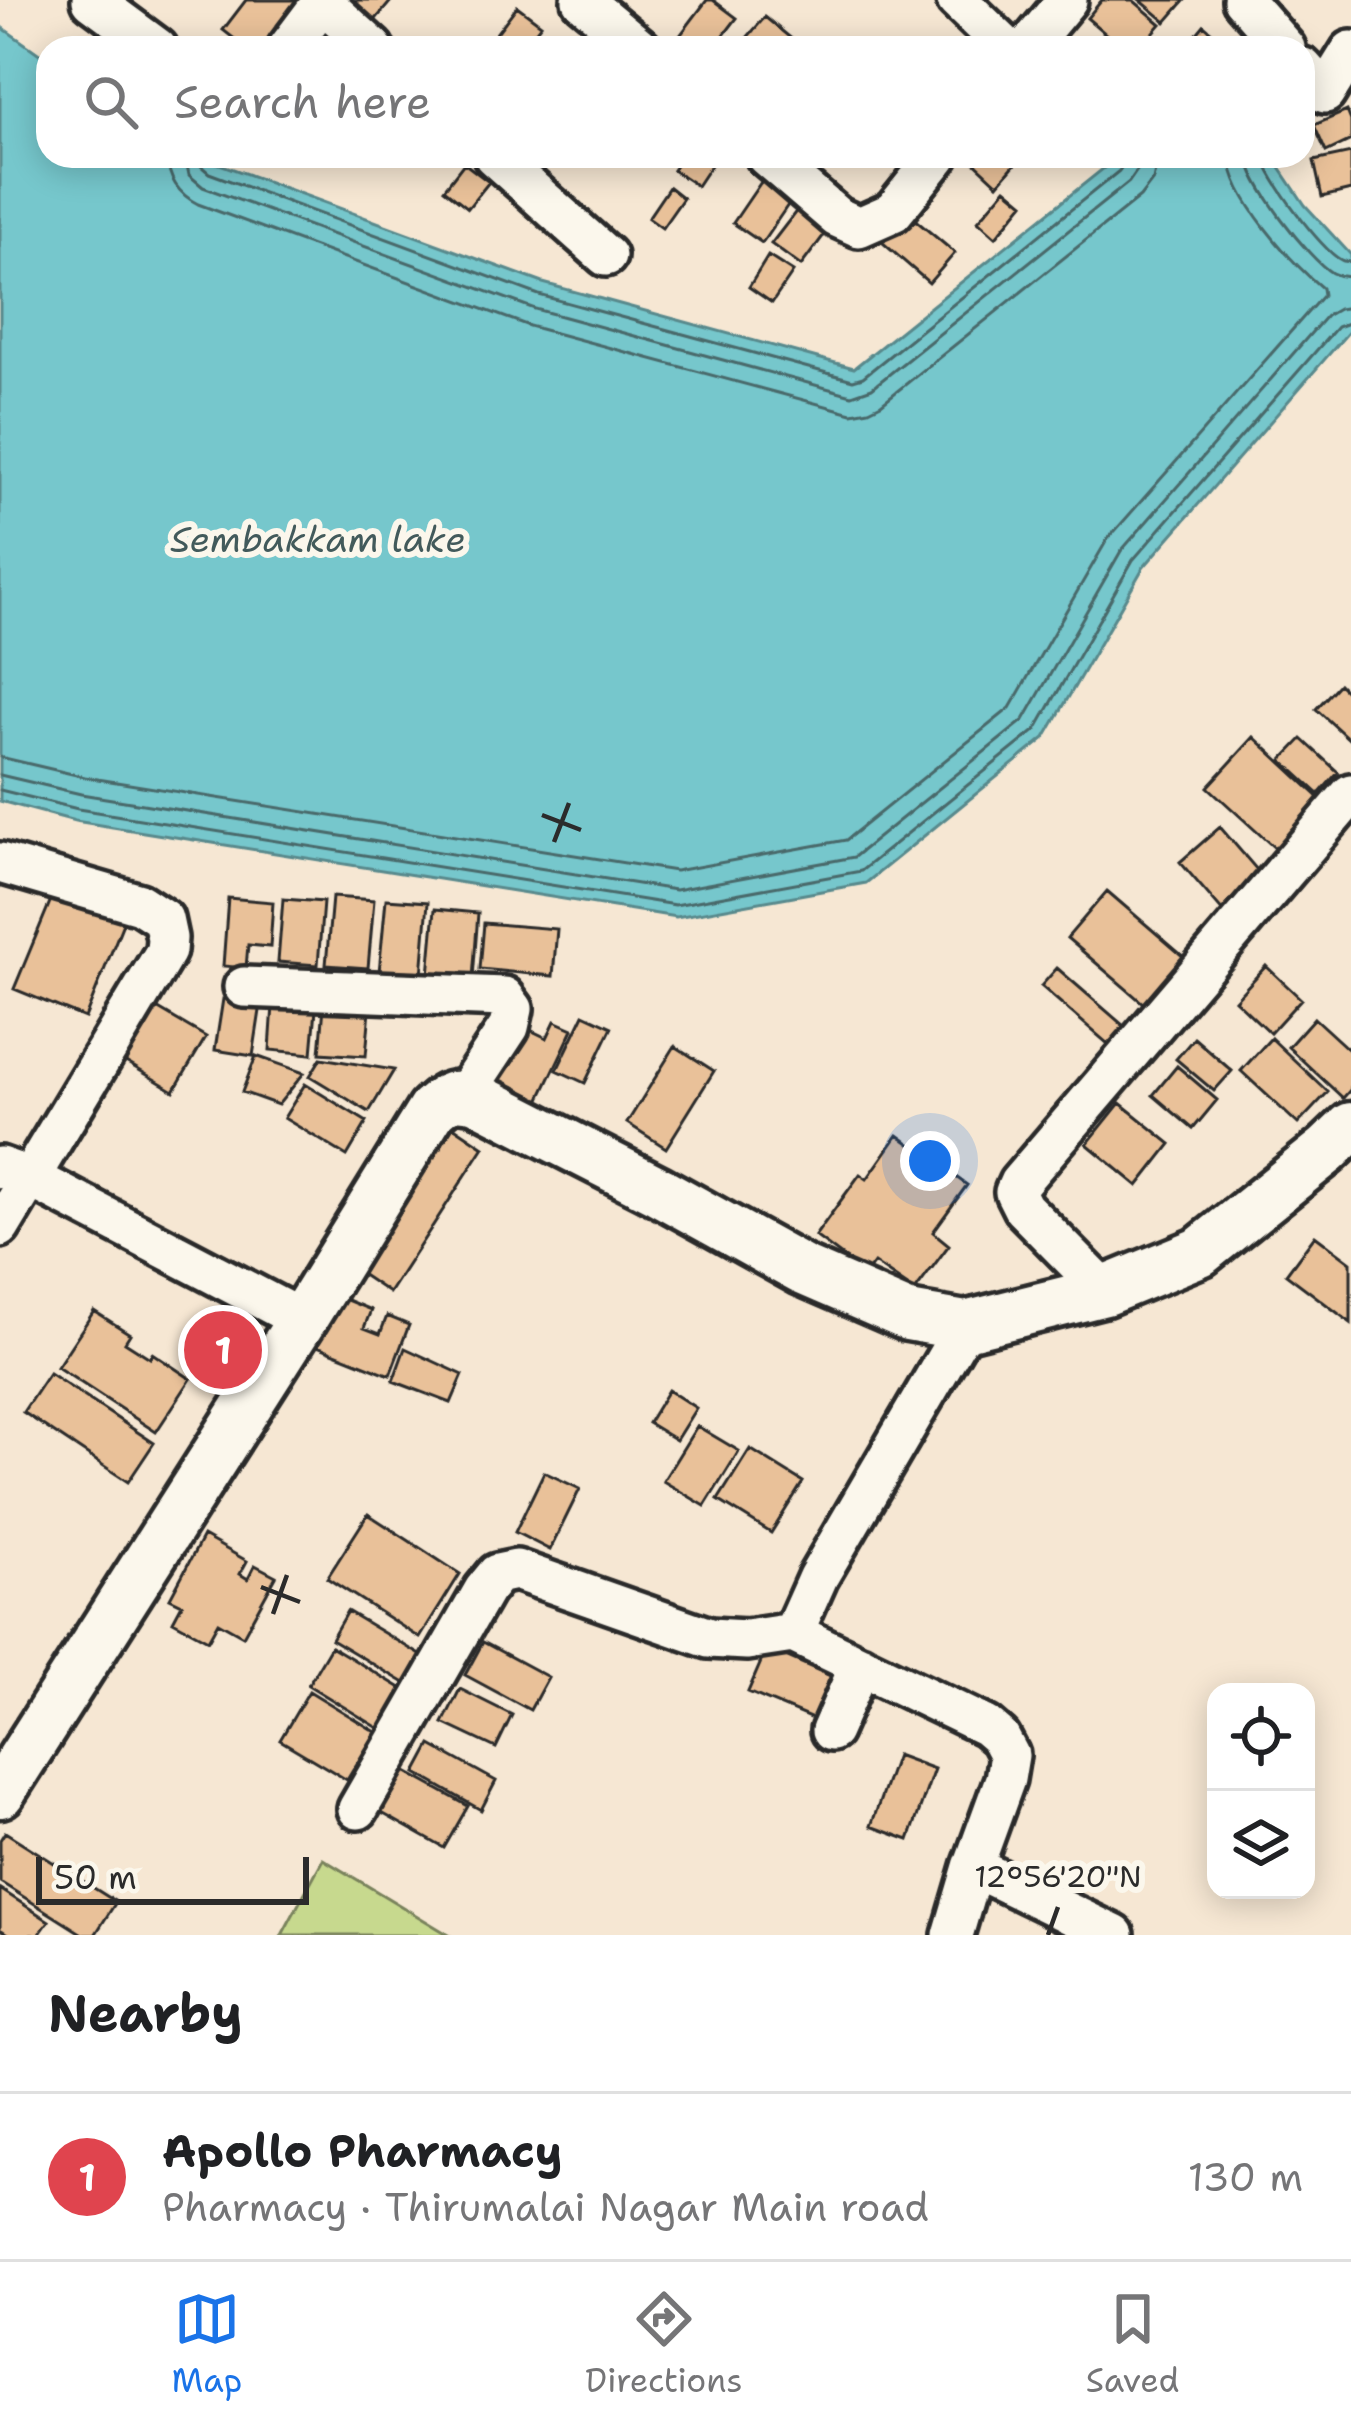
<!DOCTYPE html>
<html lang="en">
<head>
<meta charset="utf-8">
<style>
	body { margin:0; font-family:"Shantell Sans",sans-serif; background:#f6f6f6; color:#202124 }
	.controls { position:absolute; right:36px; bottom:36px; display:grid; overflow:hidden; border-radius:24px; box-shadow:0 6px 30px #0003 }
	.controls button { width:108px; height:108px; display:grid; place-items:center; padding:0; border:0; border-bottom:3px solid #e0e0e0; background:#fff; color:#202124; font:60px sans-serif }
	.scale { position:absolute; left:36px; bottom:30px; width:273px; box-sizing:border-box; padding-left:12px; border:6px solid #2b2b2b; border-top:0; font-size:33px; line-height:42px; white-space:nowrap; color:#2b2b2b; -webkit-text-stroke:9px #fbf7ec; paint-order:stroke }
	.you { position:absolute; left:930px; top:1161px; width:42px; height:42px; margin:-30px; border:9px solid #fff; border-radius:50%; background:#1a73e8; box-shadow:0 0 0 18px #1a73e833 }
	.badge { display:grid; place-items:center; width:78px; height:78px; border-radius:50%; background:#1a73e8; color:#fff; font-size:39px; font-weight:700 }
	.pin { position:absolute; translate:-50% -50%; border:6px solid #fff; box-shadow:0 3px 12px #0006 }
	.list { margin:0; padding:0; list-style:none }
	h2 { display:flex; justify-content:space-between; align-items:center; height:156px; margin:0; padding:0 48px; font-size:51px }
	h2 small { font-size:39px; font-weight:400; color:#757577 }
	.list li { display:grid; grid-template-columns:78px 1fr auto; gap:36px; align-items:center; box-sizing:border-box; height:168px; padding:0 48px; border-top:3px solid #e0e0e0 }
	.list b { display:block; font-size:45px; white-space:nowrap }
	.list p { margin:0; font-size:39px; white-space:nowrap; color:#757577 }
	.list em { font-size:39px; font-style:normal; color:#757577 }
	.icon { flex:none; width:66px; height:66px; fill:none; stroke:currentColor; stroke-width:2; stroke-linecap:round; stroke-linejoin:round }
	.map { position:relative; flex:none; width:1351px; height:1935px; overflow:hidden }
	.search { position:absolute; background:#fff; box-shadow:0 6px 30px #0003; left:36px; right:36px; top:36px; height:132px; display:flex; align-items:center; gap:30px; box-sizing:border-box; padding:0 42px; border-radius:36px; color:#757577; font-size:45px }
	.sheet { height:324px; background:#fff }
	nav { display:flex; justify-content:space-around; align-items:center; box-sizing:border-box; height:168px; border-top:3px solid #e0e0e0; background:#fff; font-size:33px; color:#757577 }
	nav a { display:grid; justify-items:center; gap:6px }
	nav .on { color:#1a73e8 }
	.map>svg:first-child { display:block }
	.green { fill:#c7d98e; stroke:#79825c; stroke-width:3 }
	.water { fill:#76c7cc; stroke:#58898c; stroke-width:3 }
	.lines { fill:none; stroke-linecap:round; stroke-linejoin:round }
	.shore { stroke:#49696b; stroke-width:3 }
	.building { fill:#e9c199; stroke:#2b2b2b; stroke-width:3 }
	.minor-casing { stroke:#2b2b2b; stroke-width:48 }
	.tertiary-casing { stroke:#2b2b2b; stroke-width:57 }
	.minor { stroke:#fbf7ec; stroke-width:39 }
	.tertiary { stroke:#fbf7ec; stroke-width:48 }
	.ticks { fill:none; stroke:#2b2b2b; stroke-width:4.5 }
	.labels { text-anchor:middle; stroke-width:12; stroke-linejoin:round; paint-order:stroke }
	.water-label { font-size:36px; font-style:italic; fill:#425a5b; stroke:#fbf7ec }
	.ticks-label { font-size:30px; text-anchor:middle; fill:#2b2b2b; stroke:#fbf7ec; stroke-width:12; stroke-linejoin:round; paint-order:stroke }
</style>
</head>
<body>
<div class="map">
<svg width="1351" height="1935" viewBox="0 0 1351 1935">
	<rect width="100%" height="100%" fill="#f6e7d3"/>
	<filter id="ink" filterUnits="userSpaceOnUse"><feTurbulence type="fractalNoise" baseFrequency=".00833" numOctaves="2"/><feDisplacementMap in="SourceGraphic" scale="24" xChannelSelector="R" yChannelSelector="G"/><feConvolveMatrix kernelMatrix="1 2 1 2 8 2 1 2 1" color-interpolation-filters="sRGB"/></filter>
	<g filter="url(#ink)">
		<path class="green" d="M323,1859L449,1935H282Z"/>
		<path class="water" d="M0,26L48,60V156H198L543,283L854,368L1119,156H1272L1305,205L1351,255V329L1143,568L1045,738L866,883L676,917L75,821L0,801Z"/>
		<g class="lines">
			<path class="shore" d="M167,156C168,179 178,194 198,204L529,326L852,413L869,410L881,404L1140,197L1153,180L1158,156
				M185,156L189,175L203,187L535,309L852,395L872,388L1129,182L1138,169L1140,156
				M200,156L201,166L209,173L539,295L853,380L863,377L1119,171L1124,164L1125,156
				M1248,156C1250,183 1308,258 1332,273C1340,277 1342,276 1351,277
				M1263,156C1266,176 1322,251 1341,260C1344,262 1348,261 1351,262
				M0,757L85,777L675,871L846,840L1010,708L1107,540L1323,295L1322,288C1291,262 1232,198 1230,156
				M0,775L81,794L675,890L854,857L1024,720L1121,551L1326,316L1338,309L1351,307
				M0,790L78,809L675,905L861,871L1036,730L1133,560L1337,327L1351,322"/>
		</g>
		<path class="building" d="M246,0H303L264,48H246L223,30Z
			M341,0H392L367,30Z
			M707,0H713L737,18L714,48H674L672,46Z
			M1102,0H1133L1161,24L1140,48H1122L1087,18Z
			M1140,0H1185L1166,22Z
			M517,6L541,24L522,48H504L492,39Z
			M765,17L794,41L788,48H738Z
			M1204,25L1222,41L1216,48H1185Z
			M1347,111L1351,121V140L1326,152L1314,125Z
			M1351,153V190L1322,197L1314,161Z
			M683,156H717L697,186L673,170Z
			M968,156H1022L998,184Z
			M464,163L489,182L468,208L444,189Z
			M763,179L792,199L762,243L733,223Z
			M669,187L683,198L662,228L648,218Z
			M1006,188L1024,203L996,237L978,221Z
			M804,201L833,223L801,266L771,244Z
			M907,213L955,253L929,283L882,242Z
			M768,256L793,272L772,303L749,287Z
			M1339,684L1351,696V741L1316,709Z
			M1254,737L1325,803L1279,852L1208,787Z
			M1302,739L1338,772L1319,794L1282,760Z
			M1220,827L1264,878L1224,913L1180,862Z
			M55,890L125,918L85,1018L14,989Z
			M1107,891L1192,964L1152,1011L1067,938Z
			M332,897L374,900L368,968L326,965Z
			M228,898L273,902L270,947L248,945L246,968L223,966Z
			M283,899L323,902L318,965L278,962Z
			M386,899L428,902L422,975L379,972Z
			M435,909L478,913L473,978L429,975Z
			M484,923L557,929L553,976L480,969Z
			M1266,966L1301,999L1270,1033L1235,1000Z
			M1057,968L1132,1033L1116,1051L1041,986Z
			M223,999L261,1004L253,1056L215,1050Z
			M273,1005L316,1009L312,1054L270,1050Z
			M324,1006L370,1009L366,1056L320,1053Z
			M155,1007L206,1037L174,1091L124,1061Z
			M584,1014L612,1027L585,1083L557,1070Z
			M1314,1018L1351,1052V1089L1343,1098L1288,1047Z
			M555,1021L573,1029L537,1105L486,1081L526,1028L547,1038Z
			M1194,1038L1232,1071L1214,1091L1176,1059Z
			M1271,1038L1328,1092L1298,1124L1241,1071Z
			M675,1046L714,1071L666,1148L627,1123Z
			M256,1056L304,1073L278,1105L242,1092Z
			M321,1058L394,1070L369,1112L310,1076Z
			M1177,1066L1217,1100L1193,1129L1153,1095Z
			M305,1084L367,1122L347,1156L284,1118Z
			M1120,1103L1171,1144L1138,1186L1087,1144Z
			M453,1126L484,1147L389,1293L358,1272Z
			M898,1135L967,1185L933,1232L949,1245L915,1291L874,1263L866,1274L815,1236L860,1174L867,1179Z
			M1315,1235L1351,1262V1323L1286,1274Z
			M337,1296L371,1310L364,1328L380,1334L387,1316L409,1325L390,1375L317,1346Z
			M94,1311L130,1334L125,1342L150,1358L152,1353L191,1379L156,1432L57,1367Z
			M405,1348L463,1375L451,1403L393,1381Z
			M49,1373L154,1443L128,1482L23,1412Z
			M668,1390L696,1408L676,1440L648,1423Z
			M697,1426L739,1451L705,1506L663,1481Z
			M750,1449L803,1482L771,1533L718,1500Z
			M544,1472L580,1489L550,1550L515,1532Z
			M368,1514L460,1574L420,1638L327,1578Z
			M203,1536L247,1561L240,1574L248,1579L255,1565L276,1576L243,1636L218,1622L208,1640L173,1621L182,1604L170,1598Z
			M347,1611L424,1657L408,1685L331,1639Z
			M483,1642L548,1677L530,1710L465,1675Z
			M331,1646L404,1690L380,1729L308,1685Z
			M767,1648L835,1678L817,1721L748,1692Z
			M460,1689L512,1715L496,1748L443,1723Z
			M309,1691L376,1732L347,1780L280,1740Z
			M431,1745L496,1781L481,1810L416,1773Z
			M896,1755L934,1769L909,1840L871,1826Z
			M403,1770L468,1806L444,1848L380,1812Z
			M5,1832L116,1902L95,1935H84L0,1882V1840Z
			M0,1889L49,1921L39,1935H9L0,1929Z"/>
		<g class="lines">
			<defs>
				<path id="minor" d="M92,0L157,48
					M320,0L373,48
					M582,0L640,48
					M957,0L1007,48
					M1243,0L1285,48
					M288,48L324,0
					M1027,48L1067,0
					M1303,68L1325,93L1351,51
					M494,156L606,256
					M766,156L837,217L859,227L893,212L938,156
					M0,863L140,904L163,919L167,938L166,951L0,1227
					M244,987L504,997L513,1009L509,1027L464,1095
					M0,1167L31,1178L302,1320
					M1105,1291L1023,1208L1015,1192L1019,1183L1351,794
					M831,1731L860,1665
					M358,1809L484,1590L497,1574L516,1570L533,1576L709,1638L747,1640L793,1633
					M973,1867L1114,1935
					M953,1935L973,1867L1005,1779L1009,1755L1000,1738L986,1726L793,1633L818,1577L965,1326"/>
				<path id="tertiary" d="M0,1793L302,1320L431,1111C448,1095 453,1093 477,1098L659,1191L802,1270L908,1316L965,1326L1105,1291L1200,1252L1327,1150L1351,1127"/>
			</defs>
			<use href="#minor" class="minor-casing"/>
			<use href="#tertiary" class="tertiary-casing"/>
			<use href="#minor" class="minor"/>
			<use href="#tertiary" class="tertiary"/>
		</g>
	</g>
	<path class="ticks" d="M542,815L581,830M554,842L569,803M261,1587L300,1602M273,1614L287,1575M1048,1935L1058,1907"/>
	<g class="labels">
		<g class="water-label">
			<text x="318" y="552">Sembakkam lake</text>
		</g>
	</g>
	<g class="ticks-label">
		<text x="1058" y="1887">12°56'20"N</text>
	</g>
</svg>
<div class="controls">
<button><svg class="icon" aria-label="locate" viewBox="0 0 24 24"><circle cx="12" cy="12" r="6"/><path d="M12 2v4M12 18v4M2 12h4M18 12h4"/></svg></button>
<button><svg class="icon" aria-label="layers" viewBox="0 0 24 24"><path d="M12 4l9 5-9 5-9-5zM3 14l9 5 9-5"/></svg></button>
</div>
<div class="scale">50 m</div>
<div class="you"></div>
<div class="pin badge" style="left:223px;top:1350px;background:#e0444e">1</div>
<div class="search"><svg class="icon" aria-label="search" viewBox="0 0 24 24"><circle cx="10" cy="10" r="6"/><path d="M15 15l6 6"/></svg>Search here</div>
</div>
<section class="sheet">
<h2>Nearby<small></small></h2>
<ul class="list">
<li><span class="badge" style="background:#e0444e">1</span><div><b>Apollo Pharmacy</b><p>Pharmacy · Thirumalai Nagar Main road</p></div><em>130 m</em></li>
</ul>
</section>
<nav>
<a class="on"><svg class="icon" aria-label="map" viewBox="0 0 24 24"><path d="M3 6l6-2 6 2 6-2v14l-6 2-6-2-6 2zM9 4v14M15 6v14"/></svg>Map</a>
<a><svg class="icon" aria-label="directions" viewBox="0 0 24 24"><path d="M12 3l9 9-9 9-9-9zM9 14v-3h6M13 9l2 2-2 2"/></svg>Directions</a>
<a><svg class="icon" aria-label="saved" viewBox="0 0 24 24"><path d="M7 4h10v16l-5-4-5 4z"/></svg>Saved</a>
</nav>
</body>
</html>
